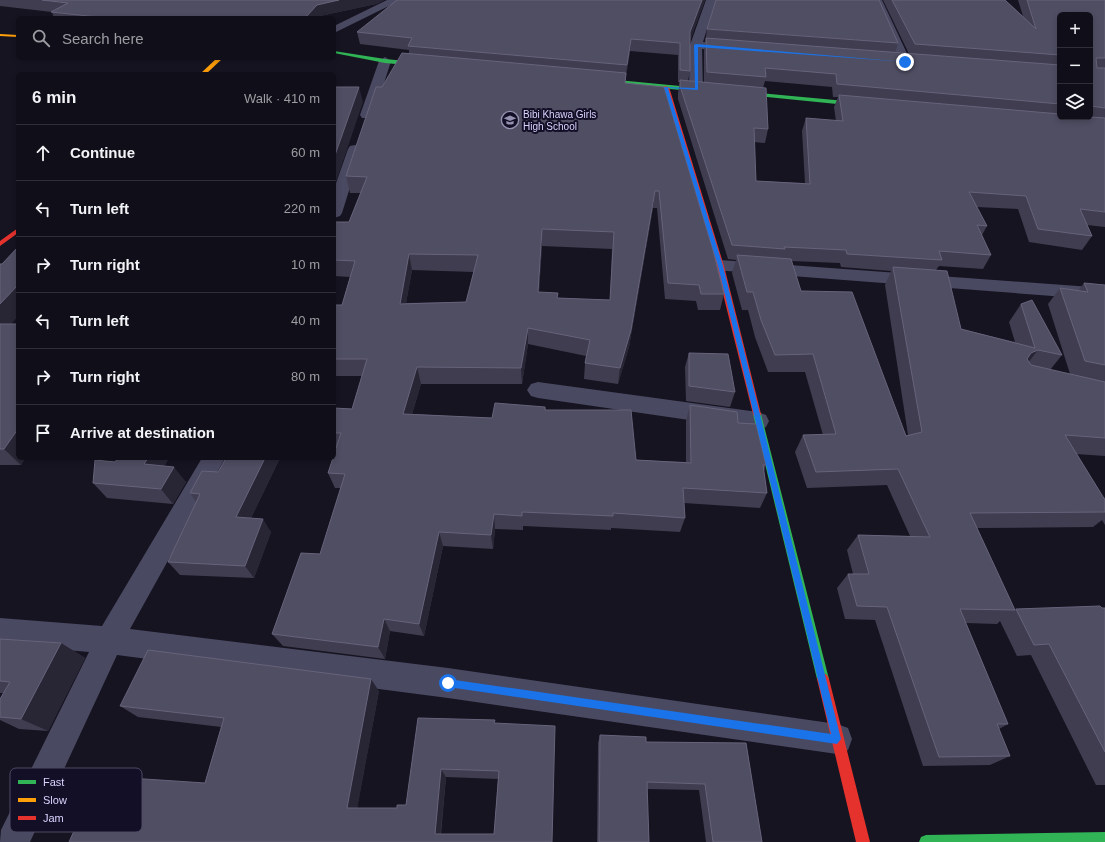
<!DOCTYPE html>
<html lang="en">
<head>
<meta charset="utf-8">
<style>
	body { margin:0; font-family:Arial,sans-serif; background:#191822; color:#f1f3f6 }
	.controls { position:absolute; right:12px; top:12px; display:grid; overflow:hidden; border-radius:6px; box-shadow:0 2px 6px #0003 }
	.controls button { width:36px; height:36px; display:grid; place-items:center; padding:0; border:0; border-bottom:1px solid #302f38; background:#100f19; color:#f1f3f6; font:20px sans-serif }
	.stop { position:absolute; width:12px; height:12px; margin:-9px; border:3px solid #1a73e8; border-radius:50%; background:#fff }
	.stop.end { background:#1a73e8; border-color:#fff; box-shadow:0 1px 4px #0008 }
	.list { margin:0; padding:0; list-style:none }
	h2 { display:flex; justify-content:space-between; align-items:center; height:52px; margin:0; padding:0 16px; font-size:17px }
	h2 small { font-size:13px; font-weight:400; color:#9c9ca2 }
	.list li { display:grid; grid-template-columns:26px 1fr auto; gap:12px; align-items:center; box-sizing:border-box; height:56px; padding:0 16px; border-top:1px solid #302f38 }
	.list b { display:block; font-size:15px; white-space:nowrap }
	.list em { font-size:13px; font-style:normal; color:#9c9ca2 }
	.icon { flex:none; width:22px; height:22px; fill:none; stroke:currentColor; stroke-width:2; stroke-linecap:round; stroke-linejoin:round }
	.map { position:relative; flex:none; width:1105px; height:842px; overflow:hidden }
	.search { position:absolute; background:#100f19; box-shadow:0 2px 6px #0003; left:16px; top:16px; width:320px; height:44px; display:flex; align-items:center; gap:10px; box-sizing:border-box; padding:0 14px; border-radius:6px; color:#9c9ca2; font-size:15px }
	.panel { position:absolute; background:#100f19; box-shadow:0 2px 6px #0003; left:16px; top:72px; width:320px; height:388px; border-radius:6px }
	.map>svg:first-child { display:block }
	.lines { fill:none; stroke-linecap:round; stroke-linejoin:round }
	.street { fill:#4a4962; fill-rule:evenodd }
	.fast { fill:#30b455; fill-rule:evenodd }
	.slow { fill:#ff9f0a; fill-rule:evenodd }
	.jam { fill:#e5322d; fill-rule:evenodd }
	.wall { fill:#403d50; fill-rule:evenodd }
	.shaded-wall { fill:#282635 }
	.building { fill:#504e63; stroke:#66637b; fill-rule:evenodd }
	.route { fill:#1a73e8 }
	.labels { text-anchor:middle; stroke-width:4; stroke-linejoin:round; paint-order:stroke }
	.far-poi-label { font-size:10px; fill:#d9d4ff; stroke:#130f26; text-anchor:start }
	.key { fill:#130f26; stroke:#4e4a67; stroke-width:1 }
	.key-label { font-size:11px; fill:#d9d4ff }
</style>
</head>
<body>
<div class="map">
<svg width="1105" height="842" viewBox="0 0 1105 842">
	<rect width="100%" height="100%" fill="#161421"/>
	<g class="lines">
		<path class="street" d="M387,0H401L334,33V26Z
			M706,0H716L703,42L735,44L741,48L735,52L702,49L703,89L696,93L689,89L690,45Z
			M872,0H882L911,62L909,65L905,66L899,62Z
			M385,57L391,61L374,115L372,118H362L360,115L379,61Z
			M355,145L360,146L362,149L342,213L340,216L334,218V189L348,149L350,146Z
			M720,260L1105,288V300L714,270L711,266L714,262Z
			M538,382L758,412L766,415L769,421L766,427L758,430L538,398L531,396L527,390L531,384Z
			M202,458H225L130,629L448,668L837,724L848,728L852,739L848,750L837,754L448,698L117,655L30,842H0L1,830L89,652L0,644V618L102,626Z"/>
		<path class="fast" d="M334,51L385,59L427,63L430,65L427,67L385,63L334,53Z
			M596,78L680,86L683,88L680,90L594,81L593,80Z
			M738,91L867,103L870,105L867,107L736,94V92Z
			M757,411L760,412L761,414L829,679L827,683L823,685L819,683L817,679L753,414L754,412Z
			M1105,832V842H919L921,837L926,835Z"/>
		<path class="slow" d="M0,34L18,35V37L0,36Z
			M217,58H223L206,74H200Z"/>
		<path class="jam" d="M664,86L669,87L724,266L761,414L760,416H754L753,414L716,266Z
			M18,228V233L0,246V241Z
			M823,673L827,675L829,679L870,842H856L817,679L819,675Z"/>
	</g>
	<path class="wall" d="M0,0H384L376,4L320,16L318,18H54L52,12L0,6Z
		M705,0L690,40V71L688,81L704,82V51L707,29L898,43L895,53L909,54L883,0H1005L1023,16L1018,0H1105V227L1087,225L1092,236L1082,250L1029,242L1018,209L977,207L987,226L982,235L991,255L983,269L939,266L936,270L961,329L1015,342L1009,322L1021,304L1062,355L1050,370L1070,374L1048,304L1060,288L1078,291L1084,283L1105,285V456L1076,454L1104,498L1105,497V525L1102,520L1093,527L977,528L1014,609H1016L1105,608V785H1096L1031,655L1017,656L1000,621L997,624L966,623L1008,724L999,729L1010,756L990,765L923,766L875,620L845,619L837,588L848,574H853L847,550L858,535L910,536L887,485L807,488L795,452L803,435H823L805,372H768L755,337L748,310H742L732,273L736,260L728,259L678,99V93L680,82H678V55L630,51L625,83L724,294L720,310H698L696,301L665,299L657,208H653L629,347L618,384L584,379L585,363L586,356L528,344L522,384H421L412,414L492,418L545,407L546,410L636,460L686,462V421L690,405L738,423L766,465L764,471L767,493L760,508L684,503L685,518L680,532L611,528V530L523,526V530L495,529L493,549L443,546L424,636L390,631L385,659L283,646L272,634L320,554L341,488H335L328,473L336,448H334V408L352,409L362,376H334V305H342L350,277L334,276V222H349L361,193H350L346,176L382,87L409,54V50L360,44L357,32ZM1060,15H1090V117H1060ZM765,81L832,87L833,97H838L834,107L836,121L806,118L802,131L805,183L756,181L754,142L765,143L768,129L763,88ZM542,246L612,249L610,300L558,298L539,292ZM791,261L840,263L841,267L891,271L885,285L908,435L906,436L801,291ZM412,270L474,272L466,302L406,303Z
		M0,264L18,316L11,324L18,458H25L21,465H0Z
		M689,353L735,392L730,407L686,401L685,367Z
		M118,458H169L164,466L186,482L173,504L107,498L93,483L115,462Z
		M226,458H280L251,518L271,532L254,578L180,575L168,562L196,502L190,493L218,472Z
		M0,639L61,643L85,658L48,731L19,729L0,720V699L4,693H0Z
		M379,691L357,808H397L406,805L418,718L495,723L552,842H69L205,783L221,727L138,717L120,706ZM446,777L498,779L494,834H441Z
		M600,735L646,742L746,743L762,842H706L699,790L647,789L649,842H597L598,743Z"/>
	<path class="shaded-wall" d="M339,0H384L376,4L320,16L318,18H305L317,5Z
		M702,0H705L689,44L690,32Z
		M631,39L630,51L626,78L627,65Z
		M359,87L363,102L334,188V158Z
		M655,191L653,208L629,347L618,384L620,368Z
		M542,229V246L538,308V292Z
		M409,254L412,270L403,320L400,304Z
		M18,285V316L0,336V304Z
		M528,328V344L522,384L521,368Z
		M1038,350L1024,368L1017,371L1031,353Z
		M417,367L421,384L407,430L403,414Z
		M18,429V458H25L21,465L4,449Z
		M148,458H169L157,480L144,464Z
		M265,458H280L245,530L236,517Z
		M174,467L186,482L173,504L161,489Z
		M494,514L495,529L493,549L491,535Z
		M263,519L271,532L254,578L245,566Z
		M439,532L443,546L424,636L419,624Z
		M384,619L390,631L385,659L378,647Z
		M61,643L85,658L48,731L21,719Z
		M371,679L379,691L356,815L347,808Z
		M441,769L446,777L440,839L435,834Z"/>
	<path class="building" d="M42,0H339L317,5L305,18H107L51,12L68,3Z
		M397,0H702L690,32V71L680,70V43L631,39L627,65L408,46L412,38L357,32Z
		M716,0H879L898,43L707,29Z
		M892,0H1005L1036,29L1027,0H1105V58H1096L1097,68H1105V108L1090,106V15H1060V55L915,44Z
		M706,38L1060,65V104L837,84L836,74L765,68L766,77L707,72Z
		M402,53L626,73L625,83L664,87L713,250L724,294H701L699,285L668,283L659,191H655L631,330L620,368L585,363L590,340L528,328L521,368L417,367L403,414L492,418L495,403L545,407V410H631L636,460L691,463L690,405L737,412L738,423L756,424L766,465H763L767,493L683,488L685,518L613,513V516L522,512V516L494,514L491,535L439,532L419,624L384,619L378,647L272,634L301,553L320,554L345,474L328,473L333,458H334V454L341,433H334V408L352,409L367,359H334V305H342L355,261L334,260V222H349L367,177L346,176L376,87H382ZM542,229L614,232L610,300L557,298L558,293L538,292ZM409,254L478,255L466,302L400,304Z
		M680,80L766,88L768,129L754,128L756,181L810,184L806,118L843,121L839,95L1060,114V117H1090L1105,118V212L1080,209L1092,236L1038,229L1026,196L969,192L987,226L977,225L991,255L939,251L942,260L847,254L846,250L784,247L785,249L732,245L680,86Z
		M334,87H359L334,158Z
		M18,247V285L0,304V264H2Z
		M737,255L791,259L801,291L852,292L906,436L922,432L893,267L947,271L961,329L1035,348L1021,304L1032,300L1062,355L1038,350L1031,353L1027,359L1031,365L1105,382V438L1065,435L1105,500V512L970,513L1015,610L960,609L1008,724H997L1010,756L939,757L887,607L857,606L848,574H869L858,535L930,537L898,469L816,472L803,435L836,434L813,354L775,355L761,320L753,292H747Z
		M1084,283L1105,285V365L1085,361L1060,288L1088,292Z
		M0,324H18V429L4,449H0Z
		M689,353L728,354L735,392L689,386Z
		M118,458H148L144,464L174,467L161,489L93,483L95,460L115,462Z
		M226,458H265L236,517L263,519L245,566L168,562L200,494L190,493L202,471L218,472Z
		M1100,606L1102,608H1105V752L1049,644L1034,645L1016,609Z
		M0,639L61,643L21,719L0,717V699L10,682L0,681Z
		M148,650L371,679L347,808H397V805H406L418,718L495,720L494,723L555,726L552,842H69L99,776L205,783L224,718L120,706ZM441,769L499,771L494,834H435Z
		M600,735L646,737V742L746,743L762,842H713L705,784L647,782L649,842H599Z"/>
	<path class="route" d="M696,44L907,62L698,47V90L668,88L723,266L841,739L837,744L448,687L444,683L448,679L831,734L718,266L664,87L695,88L694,45Z"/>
	<defs>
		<symbol id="school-ring" viewBox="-11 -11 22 22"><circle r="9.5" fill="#130f26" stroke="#9591b1" stroke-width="1.5"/><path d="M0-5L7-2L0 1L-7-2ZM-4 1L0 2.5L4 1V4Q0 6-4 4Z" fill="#9591b1"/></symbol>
	</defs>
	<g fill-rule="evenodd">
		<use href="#school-ring" x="500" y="110" width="20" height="20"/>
	</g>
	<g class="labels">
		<g class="far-poi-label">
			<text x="523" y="118">Bibi Khawa Girls<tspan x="523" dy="12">High School</tspan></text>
		</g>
	</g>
	<rect x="10" y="768" width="132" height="64" rx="6" class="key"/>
	<rect x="18" y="780" width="18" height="4" fill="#30b455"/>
	<rect x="18" y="798" width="18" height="4" fill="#ff9f0a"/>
	<rect x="18" y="816" width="18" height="4" fill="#e5322d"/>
	<g class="key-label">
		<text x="43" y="786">Fast</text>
		<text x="43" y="804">Slow</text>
		<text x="43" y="822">Jam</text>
	</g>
</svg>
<div class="controls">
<button>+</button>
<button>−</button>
<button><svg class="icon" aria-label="layers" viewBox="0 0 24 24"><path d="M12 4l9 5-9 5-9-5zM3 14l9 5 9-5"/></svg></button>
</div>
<div class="stop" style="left:448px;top:683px"></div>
<div class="stop end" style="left:905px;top:62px"></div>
<div class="search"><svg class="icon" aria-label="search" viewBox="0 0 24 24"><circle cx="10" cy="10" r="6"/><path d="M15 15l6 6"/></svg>Search here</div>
<section class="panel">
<h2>6 min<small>Walk · 410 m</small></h2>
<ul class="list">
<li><svg class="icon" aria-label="ahead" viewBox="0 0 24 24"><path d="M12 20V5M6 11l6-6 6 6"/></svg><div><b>Continue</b></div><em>60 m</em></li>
<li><svg class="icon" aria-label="left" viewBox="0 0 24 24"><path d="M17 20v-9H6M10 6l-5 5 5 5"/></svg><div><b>Turn left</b></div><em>220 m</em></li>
<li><svg class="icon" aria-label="right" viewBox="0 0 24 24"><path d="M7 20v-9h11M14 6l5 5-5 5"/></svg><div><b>Turn right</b></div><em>10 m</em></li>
<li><svg class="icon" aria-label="left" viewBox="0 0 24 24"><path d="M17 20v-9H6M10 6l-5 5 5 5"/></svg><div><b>Turn left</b></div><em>40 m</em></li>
<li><svg class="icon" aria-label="right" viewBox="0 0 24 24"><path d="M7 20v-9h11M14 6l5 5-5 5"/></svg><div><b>Turn right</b></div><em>80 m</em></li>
<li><svg class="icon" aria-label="arrive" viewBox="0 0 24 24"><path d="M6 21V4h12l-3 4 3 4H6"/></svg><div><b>Arrive at destination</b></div></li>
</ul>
</section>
</div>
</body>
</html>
